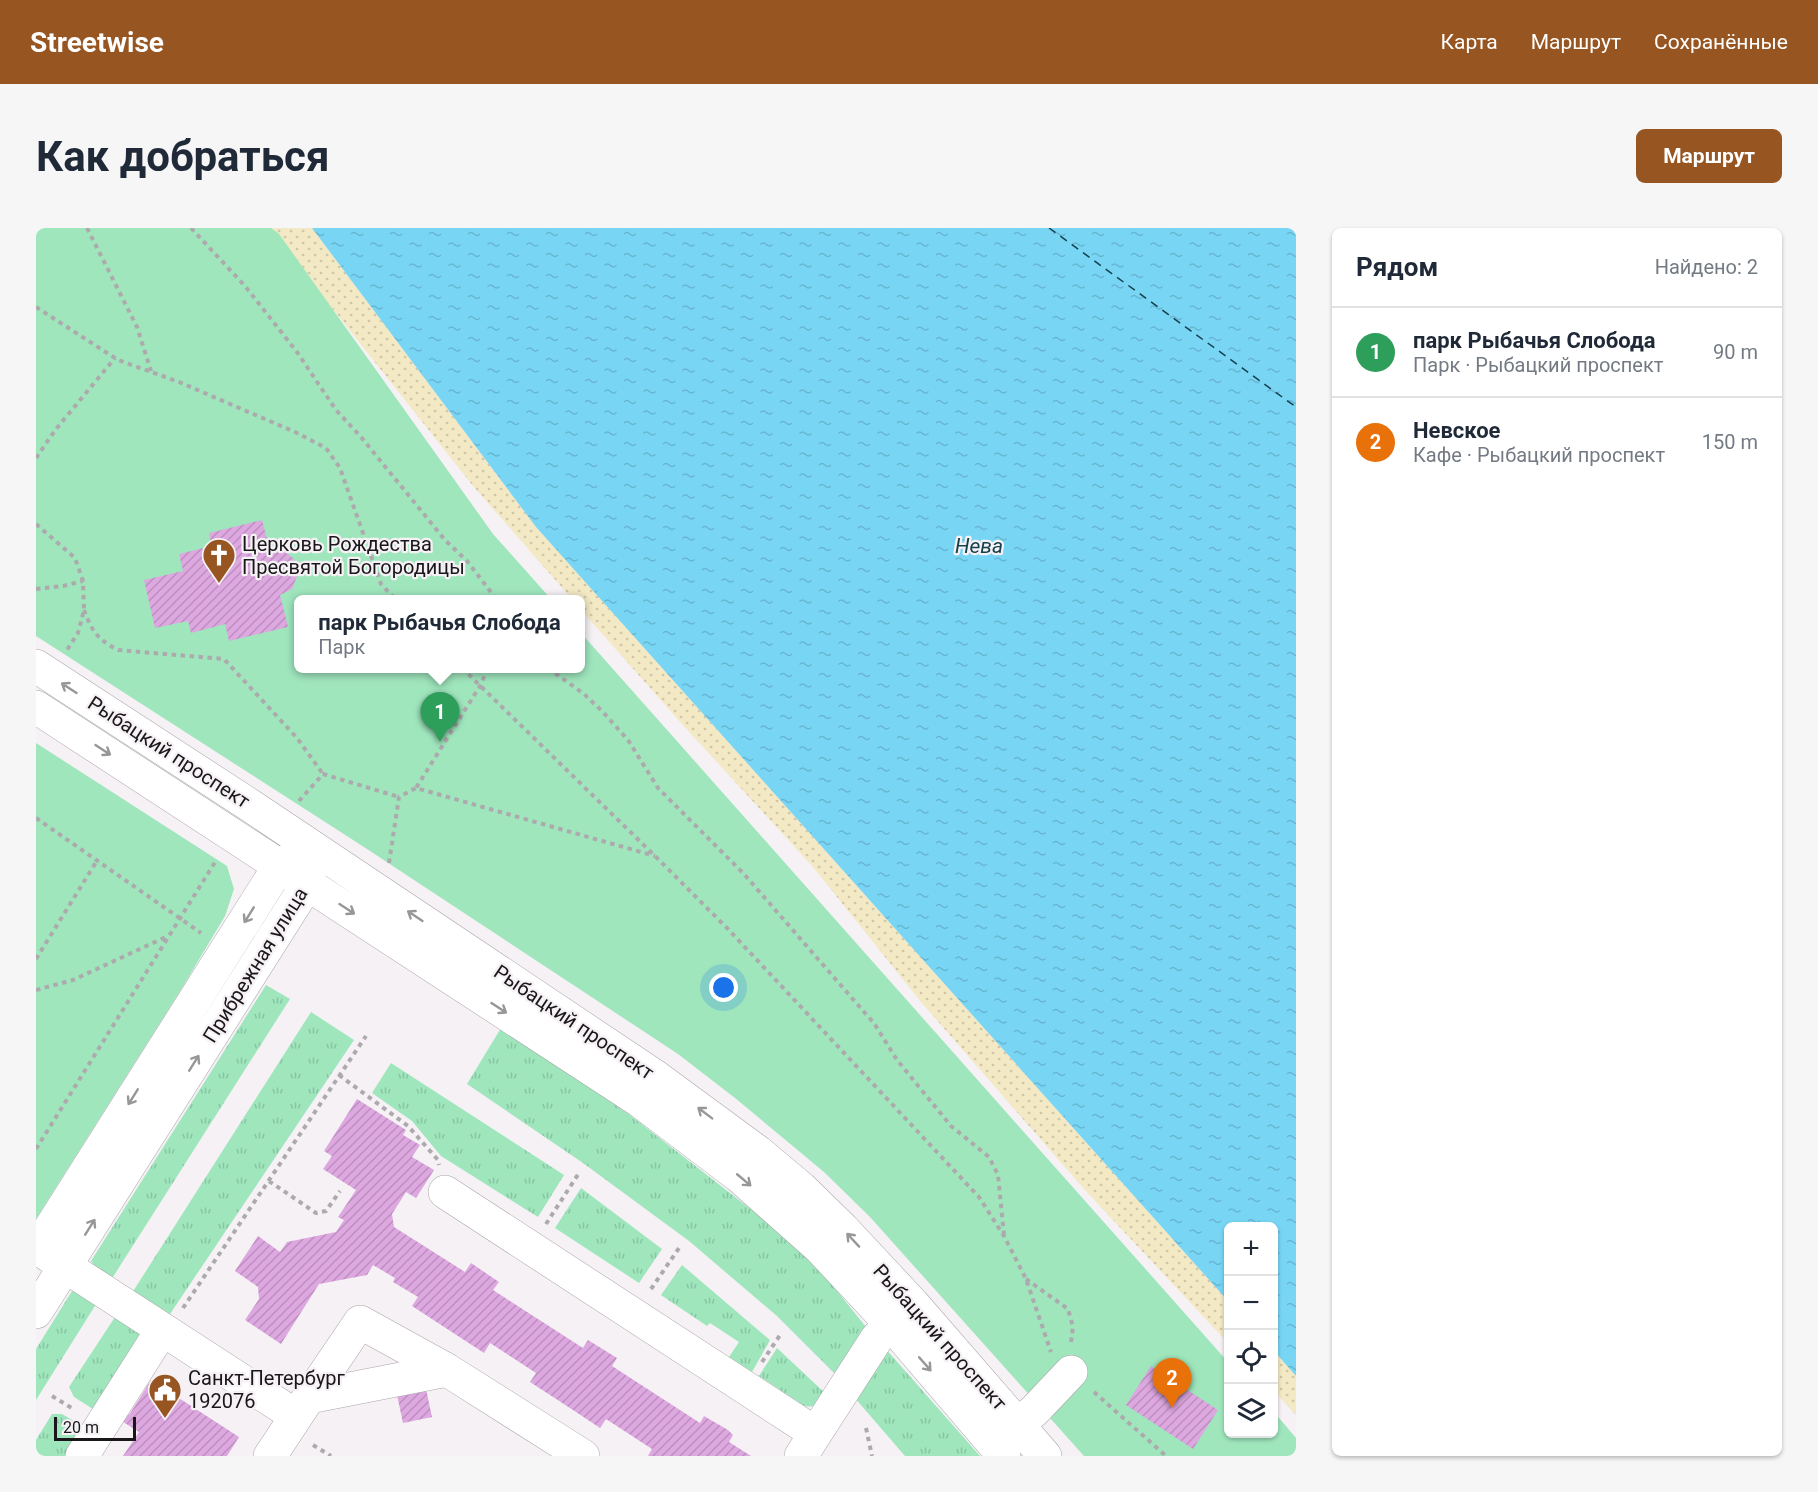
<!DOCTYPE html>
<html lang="ru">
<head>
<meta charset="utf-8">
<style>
	body { margin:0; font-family:Roboto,sans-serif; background:#f6f6f7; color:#1f2937 }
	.controls { position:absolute; right:18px; bottom:18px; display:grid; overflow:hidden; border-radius:9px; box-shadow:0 2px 4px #0004 }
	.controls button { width:54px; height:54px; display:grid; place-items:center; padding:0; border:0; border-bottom:2px solid #e0e1e3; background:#fff; color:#1f2937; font:30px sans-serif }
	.scale { position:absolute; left:18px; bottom:15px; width:82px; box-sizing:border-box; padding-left:6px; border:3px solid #191719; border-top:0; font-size:16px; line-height:21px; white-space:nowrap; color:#191719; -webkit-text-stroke:4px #f5f1f5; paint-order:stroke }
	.you { position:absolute; left:688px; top:760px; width:21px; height:21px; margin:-15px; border:4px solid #fff; border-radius:50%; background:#1a73e8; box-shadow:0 0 0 9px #1a73e833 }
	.badge { display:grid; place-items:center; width:39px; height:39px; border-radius:50%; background:#965521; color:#fff; font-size:20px; font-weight:700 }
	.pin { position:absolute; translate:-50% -50px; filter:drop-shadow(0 2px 3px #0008) }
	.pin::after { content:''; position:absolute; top:32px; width:21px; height:18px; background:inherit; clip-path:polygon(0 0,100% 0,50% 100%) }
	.popup { position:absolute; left:258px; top:367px; width:291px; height:78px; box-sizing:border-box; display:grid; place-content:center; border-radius:9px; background:#fff; filter:drop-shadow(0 2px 4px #0005); font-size:20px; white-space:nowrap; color:#747a83 }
	.popup b { font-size:22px; color:#1f2937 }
	.popup::after { content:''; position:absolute; left:50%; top:100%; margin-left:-12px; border:12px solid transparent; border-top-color:#fff }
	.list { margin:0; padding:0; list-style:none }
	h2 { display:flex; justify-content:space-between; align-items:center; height:78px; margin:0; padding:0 24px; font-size:26px }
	h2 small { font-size:20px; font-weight:400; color:#747a83 }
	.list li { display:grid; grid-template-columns:39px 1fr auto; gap:18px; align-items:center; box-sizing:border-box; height:90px; padding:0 24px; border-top:2px solid #e0e1e3 }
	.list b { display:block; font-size:22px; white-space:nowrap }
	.list p { margin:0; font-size:20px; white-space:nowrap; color:#747a83 }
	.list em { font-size:20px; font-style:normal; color:#747a83 }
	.icon { flex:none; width:33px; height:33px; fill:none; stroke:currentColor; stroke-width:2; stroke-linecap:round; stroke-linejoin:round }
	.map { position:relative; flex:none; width:1260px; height:1228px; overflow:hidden; border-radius:9px }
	header { display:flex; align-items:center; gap:36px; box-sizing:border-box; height:84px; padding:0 30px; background:#965521; color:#fff }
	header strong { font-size:28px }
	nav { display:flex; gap:33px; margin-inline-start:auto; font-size:21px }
	.intro { display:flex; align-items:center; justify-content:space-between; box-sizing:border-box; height:144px; padding:0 36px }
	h1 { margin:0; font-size:42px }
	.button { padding:15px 27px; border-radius:9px; background:#965521; color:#fff; font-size:21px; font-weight:700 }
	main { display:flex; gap:36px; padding:0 36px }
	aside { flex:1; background:#fff; border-radius:9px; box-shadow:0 2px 4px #0004 }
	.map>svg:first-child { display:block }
	.grass { fill:url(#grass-tufts) }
	.sand { fill:url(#sand-dots) }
	.park { fill:#9fe6bd }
	.water { fill:url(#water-ripples) }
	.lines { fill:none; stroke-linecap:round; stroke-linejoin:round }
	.ferry { stroke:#15404d; stroke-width:1.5; stroke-dasharray:8 6; stroke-linecap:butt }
	.building { fill:url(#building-hatch) }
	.minor-casing { stroke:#aaa6aa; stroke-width:34 }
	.path { stroke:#adaaad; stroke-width:4; stroke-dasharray:4.5 4.5; stroke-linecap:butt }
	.minor { stroke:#fff; stroke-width:33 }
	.oneway { stroke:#989798 }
	.labels { text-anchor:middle; stroke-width:4.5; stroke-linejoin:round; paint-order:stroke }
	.poi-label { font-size:20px; fill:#191719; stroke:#f5f1f5; text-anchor:start }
	.street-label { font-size:20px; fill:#191719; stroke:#f5f1f5 }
	.water-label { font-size:21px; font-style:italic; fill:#15404d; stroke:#f5f1f5 }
</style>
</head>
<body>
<header>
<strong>Streetwise</strong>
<nav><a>Карта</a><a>Маршрут</a><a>Сохранённые</a></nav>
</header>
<div class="intro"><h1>Как добраться</h1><a class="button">Маршрут</a></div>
<main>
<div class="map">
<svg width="1260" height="1228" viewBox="0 0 1260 1228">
	<defs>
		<pattern id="grass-tufts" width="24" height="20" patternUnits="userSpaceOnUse" patternTransform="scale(1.5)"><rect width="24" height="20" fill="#9fe6bd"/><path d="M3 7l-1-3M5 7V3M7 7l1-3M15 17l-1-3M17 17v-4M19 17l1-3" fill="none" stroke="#88c5a2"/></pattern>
		<pattern id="sand-dots" width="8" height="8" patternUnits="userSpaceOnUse" patternTransform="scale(1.5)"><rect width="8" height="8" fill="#f3e9c4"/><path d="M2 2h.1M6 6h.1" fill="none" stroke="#d0c7a8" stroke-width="1.8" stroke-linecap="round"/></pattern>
		<pattern id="water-ripples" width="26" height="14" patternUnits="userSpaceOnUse" patternTransform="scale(1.5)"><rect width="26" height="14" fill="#78d5f4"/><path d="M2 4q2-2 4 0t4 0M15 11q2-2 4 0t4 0" fill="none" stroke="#67b6d1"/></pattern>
		<pattern id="building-hatch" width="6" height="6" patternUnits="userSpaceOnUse" patternTransform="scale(1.5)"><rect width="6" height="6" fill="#dda7e0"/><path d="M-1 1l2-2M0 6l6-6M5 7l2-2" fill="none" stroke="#bd8fc0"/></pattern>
	</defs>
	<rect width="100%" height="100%" fill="#f5f1f5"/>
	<path class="grass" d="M230,757L254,771L75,1052L62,1043L55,1033Z
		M275,784L318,812L132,1089L96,1065Z
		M465,800L594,887L744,1004L793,1053L830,1099L800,1147L741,1088L653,1013L547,935L431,856Z
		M355,835L528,947L502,989L405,928L376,893L336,865Z
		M545,960L626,1021L603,1055L519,1000Z
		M646,1037L734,1112L716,1144L693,1129L703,1114L674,1095L671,1098L625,1067Z
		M36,1063L48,1065L62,1073L0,1172V1121Z
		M81,1086L106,1104L60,1183L38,1169L33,1159Z
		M741,1120L789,1165C783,1174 778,1182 767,1177L723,1148Z
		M849,1120L944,1228H869L818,1169Z
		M16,1186H26L50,1200L32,1228H0V1212Z"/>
	<path class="sand" d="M229,0H276L500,299L1192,1073V1115L1048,961L885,774L777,639L646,496L545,382V372L536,371L437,258L239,8Z
		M1238,1123L1260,1148V1187L1238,1163Z"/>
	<path class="park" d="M0,0H235L243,6L457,306L515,371L263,372V440H545V405L1192,1134V1206H1238V1184L1260,1210V1228H1048L834,989L788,944L699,870L642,826L331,621L0,408Z
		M0,515L191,638L198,661L189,688L146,760L0,991Z"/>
	<path class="water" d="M276,0H1260V1148L1238,1123V998H1192V1073L500,299Z"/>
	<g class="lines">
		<path class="ferry" d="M1013,0L1260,179"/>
	</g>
	<path class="building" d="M226,292L233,319L246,321L258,331L262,346L256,361L244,367L252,399L193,413L189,396L155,405L152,393L119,400L108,352L147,343L143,326L176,318L173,305Z
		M321,871L370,902L367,907L384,917L376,929L398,942L380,970L370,964L356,986L358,999L429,1044L435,1035L463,1054L457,1062L547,1120L552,1112L581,1130L576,1138L664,1195L668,1188L692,1202L697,1207L693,1214L715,1228H612L616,1221L570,1191L564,1200L537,1182L494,1154L500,1145L454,1115L448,1125L376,1078L382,1069L357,1054L359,1050L337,1037L331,1047L283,1056L245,1116L209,1092L223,1071L222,1059L199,1043L222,1008L244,1024L251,1014L300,1004L308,992L302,989L320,962L287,941L296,928L288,923Z
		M1115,1138L1182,1182L1157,1221L1090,1177Z
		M115,1152L203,1209L191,1228H87L103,1204L84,1192L89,1184L93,1187Z
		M390,1161L396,1189L367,1195L361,1167Z"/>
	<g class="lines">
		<defs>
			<path id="minor" d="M0,438L215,578L620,849L722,924L765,960L807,1001L877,1076L1009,1228
				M0,479L604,873L703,948L784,1020L855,1096L968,1228
				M409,964L779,1205
				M0,1023L244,637L263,626
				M12,1027L260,1188
				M0,1084L272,655L274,634
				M273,1169L324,1094L411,1142
				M965,1212L999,1182L1035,1144
				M46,1228L126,1102
				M234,1228L273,1169L411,1142L547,1228
				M765,1228L841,1110L870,1082"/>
		</defs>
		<use href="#minor" class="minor-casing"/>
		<path class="path" d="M51,0L101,99L115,143
			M155,0L209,58L261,124L300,182L325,209L409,312L431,333L461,372
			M0,79L82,132L143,154L259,204L290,220L304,240L345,356L360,372
			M0,230L20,201L79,130
			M0,296L39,330L47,353L48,382L42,405L31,422
			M0,361L27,358L47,353
			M48,382C56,403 61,411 82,422L188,431L261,510L287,546
			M426,440L619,628L691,700L943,969L968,1008L990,1051L1015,1124
			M452,440L444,458L380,560L619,628
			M512,440L548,466L566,483L592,512L622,560L708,646L829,785L838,795L861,832L915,898L953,929L962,947L968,1007
			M263,573L287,546L363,569
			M0,590L165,705
			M353,635L363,569L380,560
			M0,731L62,631
			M0,762L37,752L132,708
			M303,847L372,898L402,932L403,937
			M0,921L181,631
			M233,953L280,985L290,983L304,963
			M510,996L543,945
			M990,1051L1032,1081L1037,1099L1035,1114
			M615,1061L643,1020
			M147,1080L330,808
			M726,1134L744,1107
			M1058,1164L1130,1228
			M16,1168L39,1182
			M830,1200L836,1228
			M277,1217L295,1228"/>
		<use href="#minor" class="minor"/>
	</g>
	<defs><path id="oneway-shaft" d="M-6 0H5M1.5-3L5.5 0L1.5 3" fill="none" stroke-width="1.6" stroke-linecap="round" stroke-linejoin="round" transform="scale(1.5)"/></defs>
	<g class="oneway">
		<use href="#oneway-shaft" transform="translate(33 460) rotate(-147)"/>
		<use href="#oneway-shaft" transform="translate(67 522) rotate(33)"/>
		<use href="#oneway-shaft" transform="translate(311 681) rotate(33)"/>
		<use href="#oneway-shaft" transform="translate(213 687) rotate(122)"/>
		<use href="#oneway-shaft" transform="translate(379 688) rotate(-146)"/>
		<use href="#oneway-shaft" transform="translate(463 780) rotate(33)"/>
		<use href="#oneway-shaft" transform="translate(158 835) rotate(-58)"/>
		<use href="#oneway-shaft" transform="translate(97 869) rotate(122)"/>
		<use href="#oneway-shaft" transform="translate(669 885) rotate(-143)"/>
		<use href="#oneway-shaft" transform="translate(708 952) rotate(40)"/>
		<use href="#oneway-shaft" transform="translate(54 999) rotate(-58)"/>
		<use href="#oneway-shaft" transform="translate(817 1012) rotate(-133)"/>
		<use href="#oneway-shaft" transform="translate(889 1136) rotate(49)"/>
	</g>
	<defs>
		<symbol id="church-pin" viewBox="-11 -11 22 30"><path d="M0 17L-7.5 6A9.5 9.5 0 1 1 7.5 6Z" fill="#965521" stroke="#f5f1f5"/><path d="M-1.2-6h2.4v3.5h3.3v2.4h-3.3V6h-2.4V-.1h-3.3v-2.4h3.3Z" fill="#fff"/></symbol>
		<symbol id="civic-pin" viewBox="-11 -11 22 30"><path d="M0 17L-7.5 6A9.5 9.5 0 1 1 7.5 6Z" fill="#965521" stroke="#f5f1f5"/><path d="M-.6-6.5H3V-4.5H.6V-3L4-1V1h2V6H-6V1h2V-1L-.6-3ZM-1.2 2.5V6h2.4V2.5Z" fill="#fff"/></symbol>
	</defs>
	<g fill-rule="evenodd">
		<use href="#church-pin" x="164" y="308" width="38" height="52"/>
		<use href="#civic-pin" x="110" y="1143" width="38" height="52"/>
	</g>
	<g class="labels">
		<g class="poi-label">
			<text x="206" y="323">Церковь Рождества<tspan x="206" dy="23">Пресвятой Богородицы</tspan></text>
			<text x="152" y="1157">Санкт-Петербург<tspan x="152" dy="23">192076</tspan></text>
		</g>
		<g class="street-label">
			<text transform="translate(133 524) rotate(33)" y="7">Рыбацкий проспект</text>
			<text transform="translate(219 737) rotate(-58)" y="7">Прибрежная улица</text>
			<text transform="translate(538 794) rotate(34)" y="7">Рыбацкий проспект</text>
			<text transform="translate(904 1109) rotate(48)" y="7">Рыбацкий проспект</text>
		</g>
		<g class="water-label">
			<text x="943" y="325">Нева</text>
		</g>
	</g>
</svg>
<div class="controls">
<button>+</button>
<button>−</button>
<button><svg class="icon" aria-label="locate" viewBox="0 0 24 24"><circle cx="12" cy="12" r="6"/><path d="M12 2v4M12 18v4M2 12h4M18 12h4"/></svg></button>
<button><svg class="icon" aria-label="layers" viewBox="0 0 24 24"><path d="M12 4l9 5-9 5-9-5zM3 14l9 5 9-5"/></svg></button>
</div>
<div class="scale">20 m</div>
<div class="you"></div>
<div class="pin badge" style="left:404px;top:514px;background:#2e9e5b">1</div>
<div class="popup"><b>парк Рыбачья Слобода</b>Парк</div>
<div class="pin badge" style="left:1136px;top:1180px;background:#e8710a">2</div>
</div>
<aside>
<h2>Рядом<small>Найдено: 2</small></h2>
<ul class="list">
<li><span class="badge" style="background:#2e9e5b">1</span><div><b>парк Рыбачья Слобода</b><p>Парк · Рыбацкий проспект</p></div><em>90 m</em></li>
<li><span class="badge" style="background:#e8710a">2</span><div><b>Невское</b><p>Кафе · Рыбацкий проспект</p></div><em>150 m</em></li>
</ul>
</aside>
</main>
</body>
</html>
